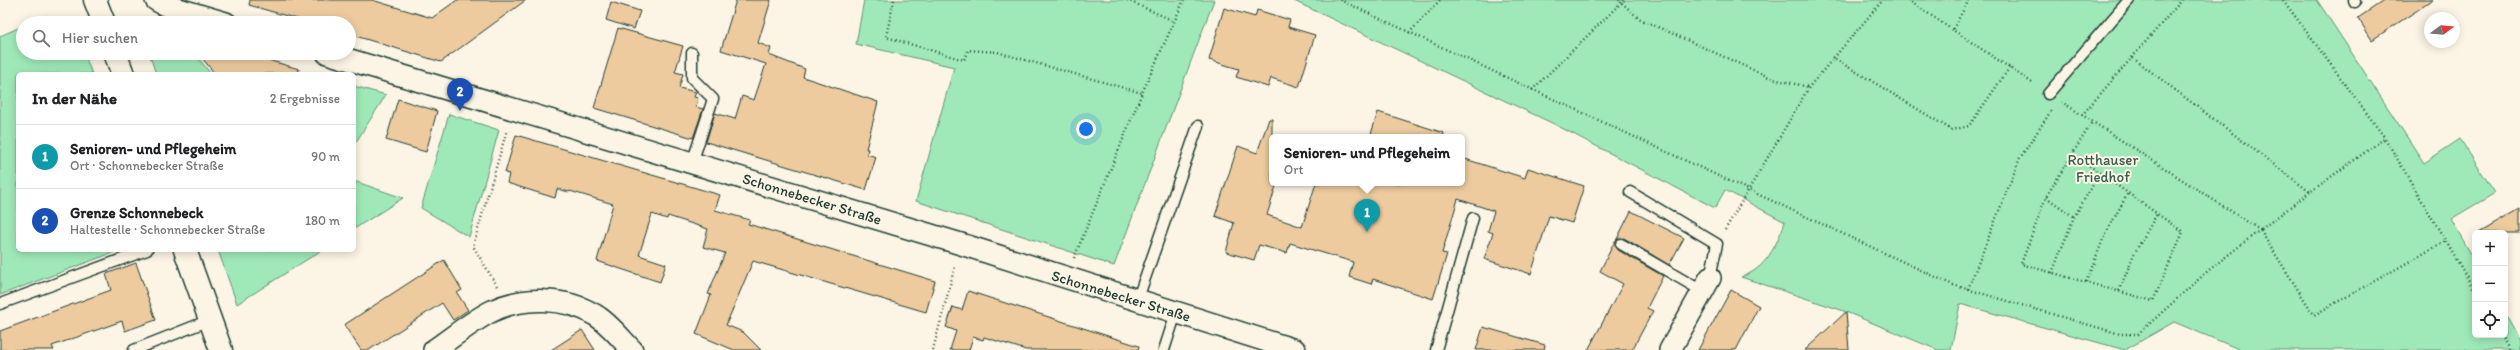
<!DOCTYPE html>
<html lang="de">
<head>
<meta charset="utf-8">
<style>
	body { margin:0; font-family:Itim,sans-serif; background:#f2f2f2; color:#202124 }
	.controls { position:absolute; right:12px; bottom:12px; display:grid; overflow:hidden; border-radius:6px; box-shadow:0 2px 10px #0003 }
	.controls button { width:36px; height:36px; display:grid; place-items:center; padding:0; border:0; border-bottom:1px solid #e0e0e0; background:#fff; color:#202124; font:20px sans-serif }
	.compass { position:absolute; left:2424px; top:12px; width:36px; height:36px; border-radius:50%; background:#fff; box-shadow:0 2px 10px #0003; rotate:74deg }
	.you { position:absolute; left:1086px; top:129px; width:14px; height:14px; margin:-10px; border:3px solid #fff; border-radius:50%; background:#1a73e8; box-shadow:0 0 0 6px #1a73e833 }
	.badge { display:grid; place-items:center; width:26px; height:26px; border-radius:50%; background:#1f3d34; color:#fff; font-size:13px; font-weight:700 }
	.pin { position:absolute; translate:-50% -33px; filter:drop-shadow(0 1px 2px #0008) }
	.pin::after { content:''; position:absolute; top:21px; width:14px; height:12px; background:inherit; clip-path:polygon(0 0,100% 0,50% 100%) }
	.popup { position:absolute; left:1269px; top:134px; width:196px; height:52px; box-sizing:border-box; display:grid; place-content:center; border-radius:6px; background:#fff; filter:drop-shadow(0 1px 3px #0005); font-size:13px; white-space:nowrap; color:#757577 }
	.popup b { font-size:15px; color:#202124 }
	.popup::after { content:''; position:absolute; left:50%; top:100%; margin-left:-8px; border:8px solid transparent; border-top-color:#fff }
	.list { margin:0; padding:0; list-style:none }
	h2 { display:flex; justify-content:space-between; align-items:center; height:52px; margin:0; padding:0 16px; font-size:17px }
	h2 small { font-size:13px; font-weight:400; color:#757577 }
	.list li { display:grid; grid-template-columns:26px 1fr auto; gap:12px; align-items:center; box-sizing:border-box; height:64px; padding:0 16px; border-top:1px solid #e0e0e0 }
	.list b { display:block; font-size:15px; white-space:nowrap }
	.list p { margin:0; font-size:13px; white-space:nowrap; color:#757577 }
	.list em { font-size:13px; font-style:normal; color:#757577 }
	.icon { flex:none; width:22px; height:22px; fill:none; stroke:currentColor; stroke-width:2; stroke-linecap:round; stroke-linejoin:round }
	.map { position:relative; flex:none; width:2520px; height:350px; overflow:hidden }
	.search { position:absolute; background:#fff; box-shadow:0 2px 10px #0003; left:16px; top:16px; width:340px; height:44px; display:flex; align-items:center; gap:10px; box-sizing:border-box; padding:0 14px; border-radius:22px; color:#757577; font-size:15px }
	.panel { position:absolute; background:#fff; box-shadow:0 2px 10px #0003; left:16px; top:72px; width:340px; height:180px; border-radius:6px }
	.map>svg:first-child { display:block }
	.green { fill:#9fe9b8; stroke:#5f9376 }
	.building { fill:#edcb9f; stroke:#1f3d34 }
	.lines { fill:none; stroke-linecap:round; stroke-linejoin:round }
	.lane-casing { stroke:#1f3d34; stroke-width:13 }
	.street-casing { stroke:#1f3d34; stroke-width:24 }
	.secondary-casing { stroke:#1f3d34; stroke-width:25 }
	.path { stroke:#1f3d34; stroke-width:2.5; stroke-dasharray:1 3; stroke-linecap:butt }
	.lane { stroke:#fcf5e5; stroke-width:10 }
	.street { stroke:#fcf5e5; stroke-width:21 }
	.secondary { stroke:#fcf5e5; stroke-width:22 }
	.labels { text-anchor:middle; stroke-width:4; stroke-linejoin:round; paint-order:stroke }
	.park-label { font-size:15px; fill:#395f4e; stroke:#fcf5e5 }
	.street-label { font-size:15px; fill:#1f3d34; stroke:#fcf5e5 }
</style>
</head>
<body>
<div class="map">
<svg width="2520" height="350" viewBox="0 0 2520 350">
	<rect width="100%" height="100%" fill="#fcf5e5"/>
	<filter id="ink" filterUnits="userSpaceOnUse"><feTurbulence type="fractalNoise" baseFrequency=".025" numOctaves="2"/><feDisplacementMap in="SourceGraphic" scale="8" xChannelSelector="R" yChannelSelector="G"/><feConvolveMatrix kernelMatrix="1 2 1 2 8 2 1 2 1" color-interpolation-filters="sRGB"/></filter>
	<g filter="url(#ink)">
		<path class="green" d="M864,0H1214L1114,266L916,201L954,67L856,44Z
			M1292,0H2317L2424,163L2460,139L2495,193L2451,219L2475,261V335H2505V314L2520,341V350H2241L2174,322L2125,350L1960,304L1951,350H1938L1841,310L1741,277C1766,269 1776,246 1785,222L1725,190L1715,208L1554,124Z
			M47,16L49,23H31L46,16Z
			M23,26V53H84L92,74H18V250H120L0,295V36Z
			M149,53H194L211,74H156Z
			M354,86L386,95L354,145Z
			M449,114L499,130L469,237L421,208Z
			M354,181L403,198L354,229Z
			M218,250H322L237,304Z"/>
		<path class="building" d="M250,0H372L432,18L457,0H526L441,62L349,34V23H311L249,5Z
			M736,0H771L758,43L771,48L769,55L805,69L803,77L878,102L866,149H868L867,154L876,157L866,190L706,142L715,113L735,119L742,96L754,100L766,64L721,50Z
			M2385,0H2433L2372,40L2358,18Z
			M611,2L640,11L634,29L606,20Z
			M1224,8L1255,17L1257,10L1290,20L1288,27L1315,35L1299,87L1271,78L1268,87L1236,77L1239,69L1209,60Z
			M618,28L683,46L675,72L683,74L679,88L696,92L694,97L698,98L696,107L703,109L693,138L594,108Z
			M198,53H244L299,69L298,74H215Z
			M398,99L437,111L426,152L386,140Z
			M1378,112L1444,133L1443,137H1370Z
			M1269,119H1272V183H1277L1267,215L1302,227L1316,183H1462V158L1525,178L1528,168L1584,186L1572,223L1549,216L1531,274L1484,259L1493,233L1488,231L1494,211L1458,199L1442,253L1447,254L1433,299L1373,279L1371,284L1349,277L1353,262L1290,243L1287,253L1259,245L1254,260L1226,252L1234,223L1215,216L1238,146L1257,153Z
			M516,135L720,195L715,210L750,220L748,224L935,281L926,312L753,261L726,325L743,332L761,350H734L696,334L711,295L708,294L725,253L703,247L708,229L668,216L667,219L652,214L639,255L666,264L660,282L597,261L613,204L570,191L569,192L557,189L555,198L507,183L509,174L505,173Z
			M2520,209V233H2479Z
			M1631,211L1684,238L1669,265L1624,238L1616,241Z
			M1615,241L1618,250L1663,276L1647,308L1653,311L1632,350H1588L1623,284L1600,271Z
			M444,260L462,290L457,293L468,310L453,320L442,303L369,350H361L344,325Z
			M136,263L156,320L125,331L122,321L52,346L54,350H0V331L111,290L106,274Z
			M1731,290L1759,306L1736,350H1698Z
			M968,291L1139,346L1138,350H1026L984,337L983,340L973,337L969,350H950L956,331L946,327L953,307L962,310Z
			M1846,312L1849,350H1805Z
			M1483,327L1545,345L1544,350H1476Z
			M582,330L595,350H551Z"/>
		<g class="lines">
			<defs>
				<path id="lane" d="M2354,0L2355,2
					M692,53V78L713,99L692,163
					M2048,94L2129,0
					M1630,192L1717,244L1710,278
					M1621,244L1702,291
					M1137,301L1198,126
					M0,304L147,250
					M134,350L210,320
					M1164,350L1176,313
					M1436,350L1473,218"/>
				<path id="street" d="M156,0L165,5L226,23
					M327,53L961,244L1295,350
					M434,350C453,337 472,321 492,311C523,296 566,297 595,315C609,323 621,339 632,350
					M1670,350L1710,278"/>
				<path id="secondary" d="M95,0L104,23
					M115,53L123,74
					M185,250L221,350"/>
			</defs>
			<use href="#lane" class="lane-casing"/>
			<use href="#street" class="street-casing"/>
			<use href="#secondary" class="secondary-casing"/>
			<path class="path" d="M894,0L886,37L964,60L968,50L997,52L1142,93
				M1127,0L1174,21
				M1340,0L1953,285L2120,334H2138L2209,270L2260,230L2062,102
				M1619,0L1638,18L1773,79L1809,87
				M1908,0L2034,84
				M2283,0L2385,138L2475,291
				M1953,29L1969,0
				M1409,33L1440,0
				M1832,57L1952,130L1969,126L2010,67
				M2133,58L2310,192L2385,138
				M1532,90L1624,0
				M2082,115L2182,0
				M2073,154L2183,232L2153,301L2021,264L2046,197L2092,122
				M2310,192L2260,230L2314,315L2446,241
				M2046,197L2074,217
				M1725,230L1809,87L1883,0
				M1074,258L1142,93L1184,0
				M2052,273L2074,217L2100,173
				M2086,282L2104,237L2128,193
				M497,286L473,246L507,130
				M1968,289L2020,158L2051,111
				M2119,291L2134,254L2157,214
				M2501,335L2509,350
				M933,350L955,266"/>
			<use href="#lane" class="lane"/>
			<use href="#street" class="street"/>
			<use href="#secondary" class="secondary"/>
		</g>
	</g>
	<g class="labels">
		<g class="park-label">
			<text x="2103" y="165">Rotthauser<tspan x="2103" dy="17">Friedhof</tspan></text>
		</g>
		<g class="street-label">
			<text transform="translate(812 199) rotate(17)" y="5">Schonnebecker Straße</text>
			<text transform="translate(1121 296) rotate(17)" y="5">Schonnebecker Straße</text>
		</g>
	</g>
</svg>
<div class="controls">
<button>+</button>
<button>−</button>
<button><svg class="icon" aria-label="locate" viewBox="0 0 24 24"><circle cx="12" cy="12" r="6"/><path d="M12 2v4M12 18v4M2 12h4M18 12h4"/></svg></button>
</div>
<svg class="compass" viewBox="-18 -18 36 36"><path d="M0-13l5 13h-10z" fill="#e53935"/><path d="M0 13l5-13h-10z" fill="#757577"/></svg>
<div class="you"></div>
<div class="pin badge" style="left:1367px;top:232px;background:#0f9aa8">1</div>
<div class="popup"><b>Senioren- und Pflegeheim</b>Ort</div>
<div class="pin badge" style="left:460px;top:111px;background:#1a4fb4">2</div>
<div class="search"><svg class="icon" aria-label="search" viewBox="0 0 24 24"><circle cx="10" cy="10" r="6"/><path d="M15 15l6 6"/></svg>Hier suchen</div>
<section class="panel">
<h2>In der Nähe<small>2 Ergebnisse</small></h2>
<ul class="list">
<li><span class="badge" style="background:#0f9aa8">1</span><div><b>Senioren- und Pflegeheim</b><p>Ort · Schonnebecker Straße</p></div><em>90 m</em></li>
<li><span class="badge" style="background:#1a4fb4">2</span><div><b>Grenze Schonnebeck</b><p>Haltestelle · Schonnebecker Straße</p></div><em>180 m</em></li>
</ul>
</section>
</div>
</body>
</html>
